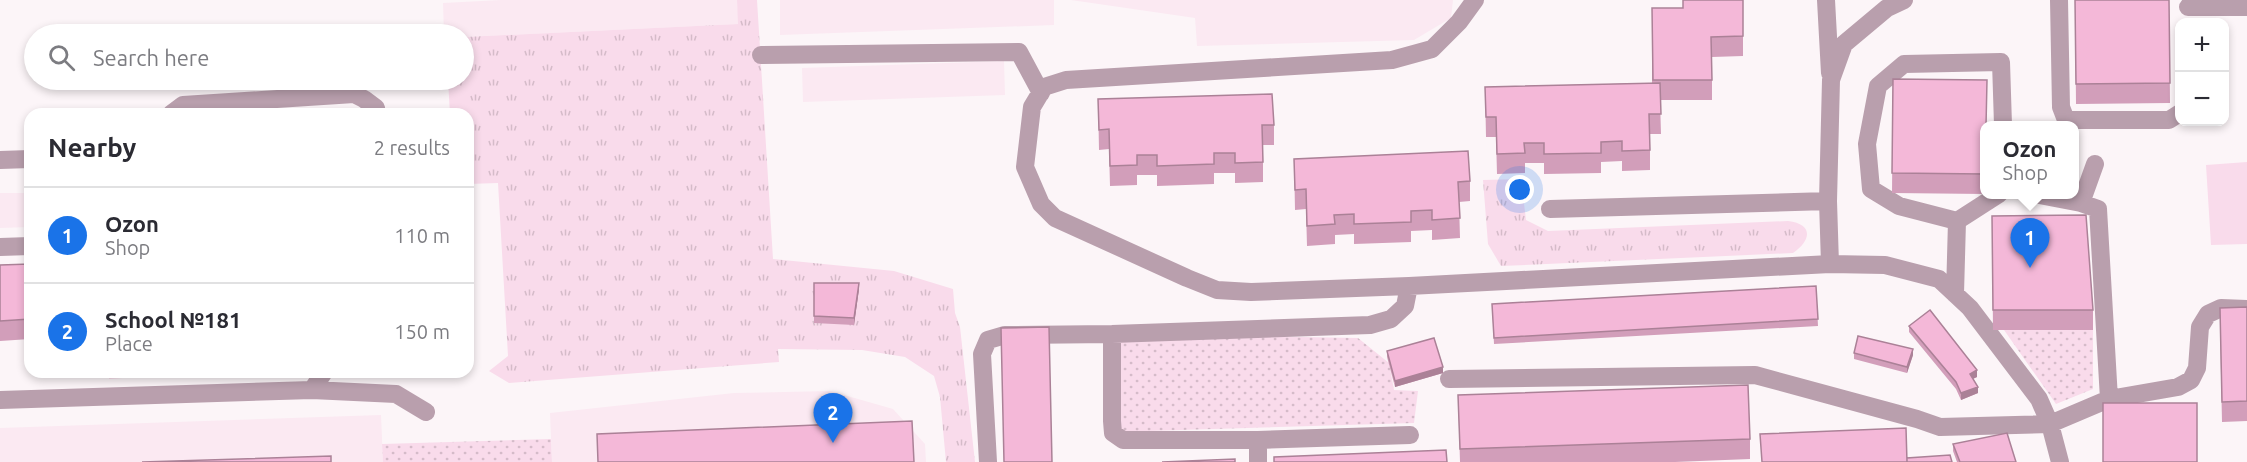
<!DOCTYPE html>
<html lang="en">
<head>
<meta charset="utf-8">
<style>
	body { margin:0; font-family:Ubuntu,sans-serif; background:#f2f2f3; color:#2b2b33 }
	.controls { position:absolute; right:18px; top:18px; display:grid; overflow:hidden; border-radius:12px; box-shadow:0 3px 9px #0003 }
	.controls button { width:54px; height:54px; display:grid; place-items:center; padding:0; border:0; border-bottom:2px solid #e1e1e2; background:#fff; color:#2b2b33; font:30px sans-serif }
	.you { position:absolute; left:1520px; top:190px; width:21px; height:21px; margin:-15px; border:4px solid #fff; border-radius:50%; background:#1a73e8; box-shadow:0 0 0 9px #1a73e833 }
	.badge { display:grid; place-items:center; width:39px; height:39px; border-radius:50%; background:#1a73e8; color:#fff; font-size:20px; font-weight:700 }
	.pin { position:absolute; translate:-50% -50px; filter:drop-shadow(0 2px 3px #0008) }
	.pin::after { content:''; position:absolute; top:32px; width:21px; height:18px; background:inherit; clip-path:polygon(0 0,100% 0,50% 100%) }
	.popup { position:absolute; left:1980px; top:121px; width:99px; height:78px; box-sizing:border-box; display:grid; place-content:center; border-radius:12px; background:#fff; filter:drop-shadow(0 2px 4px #0005); font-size:20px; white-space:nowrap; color:#7c7c81 }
	.popup b { font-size:22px; color:#2b2b33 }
	.popup::after { content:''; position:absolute; left:50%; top:100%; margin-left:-12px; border:12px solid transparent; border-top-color:#fff }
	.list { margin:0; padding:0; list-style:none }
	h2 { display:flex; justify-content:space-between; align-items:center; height:78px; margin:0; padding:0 24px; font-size:26px }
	h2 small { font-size:20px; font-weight:400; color:#7c7c81 }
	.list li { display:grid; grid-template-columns:39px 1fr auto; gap:18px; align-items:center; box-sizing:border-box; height:96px; padding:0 24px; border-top:2px solid #e1e1e2 }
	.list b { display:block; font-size:22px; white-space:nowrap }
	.list p { margin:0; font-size:20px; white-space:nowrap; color:#7c7c81 }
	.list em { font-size:20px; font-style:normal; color:#7c7c81 }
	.icon { flex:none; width:33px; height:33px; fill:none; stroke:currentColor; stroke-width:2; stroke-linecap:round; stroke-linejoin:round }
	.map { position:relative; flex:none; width:2247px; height:462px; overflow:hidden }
	.search { position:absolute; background:#fff; box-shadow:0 3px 9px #0003; left:24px; top:24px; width:450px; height:66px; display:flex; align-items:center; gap:15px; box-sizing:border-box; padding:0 21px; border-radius:33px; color:#7c7c81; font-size:22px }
	.panel { position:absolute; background:#fff; box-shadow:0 3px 9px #0003; left:24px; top:108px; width:450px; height:270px; border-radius:18px }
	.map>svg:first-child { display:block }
	.built { fill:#fbe9f2 }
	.grass { fill:url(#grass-tufts) }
	.park { fill:url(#park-dots) }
	.pitch { fill:#f9dbeb }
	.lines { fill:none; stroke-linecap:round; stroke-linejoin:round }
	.lane { stroke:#b99fad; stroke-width:18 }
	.wall { fill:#d29eba }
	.shaded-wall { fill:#ab8197 }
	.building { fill:#f4b8d8; stroke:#ab8197; stroke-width:1.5 }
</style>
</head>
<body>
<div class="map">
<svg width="2247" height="462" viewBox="0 0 2247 462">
	<defs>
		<pattern id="grass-tufts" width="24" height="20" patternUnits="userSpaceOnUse" patternTransform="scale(1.5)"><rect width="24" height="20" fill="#f9dbeb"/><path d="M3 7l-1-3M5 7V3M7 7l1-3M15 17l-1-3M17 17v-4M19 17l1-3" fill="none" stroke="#d5bbc9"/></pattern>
		<pattern id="park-dots" width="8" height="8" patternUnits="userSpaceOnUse" patternTransform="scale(1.5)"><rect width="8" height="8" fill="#f9dbeb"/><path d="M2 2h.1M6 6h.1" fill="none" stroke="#d5bbc9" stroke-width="1.8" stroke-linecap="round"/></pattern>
	</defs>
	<rect width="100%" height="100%" fill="#fcf5f8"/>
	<path class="built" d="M501,0H737L739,24L464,37V34H444L443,3Z
		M780,0H1054V25L780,35Z
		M1071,0H1453L1451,18L1414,40L1197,46L1195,18Z
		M1004,61L1005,95L803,102L802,68Z
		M0,193H30V227L0,228Z
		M830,391L893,409L925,444L926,462H552L550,413L734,393Z
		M381,415L383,462H0V428Z"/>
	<path class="grass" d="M737,0H757L773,259L894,271L953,289L955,313L960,327L975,462H946L940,397L934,376L905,357L862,350L778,349L779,362L509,383L489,371L508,356L498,183L468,184V114H450L448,80H464V37L738,24Z
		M1521,179L1526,220L1548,231L1788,221C1814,224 1811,241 1793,253L1501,266L1488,244L1483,180Z"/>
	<path class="park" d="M2004,330H2093V389L2056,404Z
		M1112,334L1358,338L1389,363L1394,390L1418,391L1414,423L1113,432Z
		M109,372H252L206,377L150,376L109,379Z
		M551,439L552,462H383L382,444Z"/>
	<path class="pitch" d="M2247,162V244L2211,245L2206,165Z"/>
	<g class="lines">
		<path class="lane" d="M1475,0L1459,22L1432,49L1392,60L1066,80L1044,87L1032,107L1025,167L1041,204L1055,218L1187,278L1217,290L1251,292L1409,286L1830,264L1885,265L1939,279L1970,308L2039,399L2050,424L2060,462
			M1826,0L1830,73
			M2059,0L2061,107L2066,120H2169L2180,113
			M2188,7H2247
			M761,55L1019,52L1041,93
			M171,114L183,105L354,94L364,99L376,108L377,114
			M0,160L30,159
			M2034,194L2081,203L2098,209L2109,399
			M2081,203L2095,164
			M1550,209L1828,201
			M1957,221L1999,194
			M0,247L30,246
			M1830,264L1828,201L1831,80L1844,44L1887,8L1904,0
			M1955,294L1957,221L1899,206L1871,189L1867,144L1878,86L1904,64L2001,62L2003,125
			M1112,334V421L1113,433L1123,440H1258L1410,435
			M1449,379L1755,375L1917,419L1940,427L2050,424L2109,399L2178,387L2191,380L2197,368L2200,327L2208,314L2221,308L2247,309
			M312,390L324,372
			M0,400L312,390L396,394L426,412
			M988,462L982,354L988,340L1005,335L1112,334L1370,325L1391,319L1405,306L1409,286
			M1258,462V440"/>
	</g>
	<path class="wall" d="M1743,0V56L1712,57V100H1660L1661,134H1650V170L1622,171V161L1601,162V173L1544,174V163H1525V173L1497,174L1496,137H1486L1485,87L1652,83V8H1682Z
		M2075,0H2169L2170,103L2076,104Z
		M1893,79L1985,126V194L1892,193Z
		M1098,99L1274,125V145H1263V182L1235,183V173H1214V184L1157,186V175H1137V185L1110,186L1109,149L1099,150Z
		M1294,159L1470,181V201L1459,202L1460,238L1432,240V230L1411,231V242L1354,244V234L1335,235V244L1307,246L1306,209L1295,210Z
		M1992,216L2093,310V330H1993Z
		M30,264V339L0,341V265Z
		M814,283L859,289L854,325L814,323Z
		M1816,286L1818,326L1494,344L1492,304Z
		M2247,307V421L2222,422L2220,328Z
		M1909,326L1977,377L1973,379L1978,393L1961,400L1956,389L1909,332Z
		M1387,351L1443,373L1395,387L1387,357Z
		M1854,353L1913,355L1907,373L1854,359Z
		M1458,395L1750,439V459L1675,462H1460Z
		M1953,444L2016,462H1957L1953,451Z"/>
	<path class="shaded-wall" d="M859,283V289L854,325V318Z
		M1913,349V355L1907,373V367Z
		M1443,367V373L1395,387V381Z
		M1977,370V377L1970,380V374Z
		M1978,387V393L1961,400V393Z"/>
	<path class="building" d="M1683,0H1743V36L1711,37L1712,80H1653L1652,8H1683Z
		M2075,0H2169L2170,83L2076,84Z
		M1893,79L1987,80L1986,126H1985V174L1892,173Z
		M1660,83L1661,114H1649L1650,150L1622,151V141L1601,142V153L1544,154V143H1524L1525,153L1497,154L1496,117H1486L1485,87Z
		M1272,94L1274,125H1262L1263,162L1235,163V153H1214V164L1157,166V155H1137V165L1110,166L1109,129L1099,130L1098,99Z
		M1468,151L1470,181L1458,182L1460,218L1432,220V210L1411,211V222L1354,224V214L1334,215L1335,224L1307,226L1306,189L1295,190L1294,159Z
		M2086,215L2093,310H1993L1992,216Z
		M30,264V319L0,321V265Z
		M814,283H859L854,318L814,316Z
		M1816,286L1818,319L1494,338L1492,304Z
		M2247,307V401L2222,402L2220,308Z
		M1930,310L1977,370L1970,374L1978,387L1961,393L1956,382L1909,326Z
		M1049,327L1052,462H1004L1001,328Z
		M1858,336L1913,349L1907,367L1854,353Z
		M1434,338L1443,367L1395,381L1387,351Z
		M1748,385L1750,439L1460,449L1458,395Z
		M2103,403H2197V462H2103Z
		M912,421L914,462H598L597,434Z
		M1906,428L1907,462H1762L1760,434Z
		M2007,433L2016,462H1960L1953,444Z
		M1446,450L1447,462H1274V457Z
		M1950,455L1952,462H1907V458Z
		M331,456V462H142Z
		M1235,459V462H1162Z"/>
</svg>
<div class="controls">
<button>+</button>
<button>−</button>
</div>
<div class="you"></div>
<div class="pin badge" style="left:2030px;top:268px">1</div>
<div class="popup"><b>Ozon</b>Shop</div>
<div class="pin badge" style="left:833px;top:443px">2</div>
<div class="search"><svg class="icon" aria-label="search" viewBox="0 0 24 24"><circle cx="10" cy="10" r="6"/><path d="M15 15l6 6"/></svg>Search here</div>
<section class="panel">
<h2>Nearby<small>2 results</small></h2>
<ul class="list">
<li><span class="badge">1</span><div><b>Ozon</b><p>Shop</p></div><em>110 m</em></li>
<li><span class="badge">2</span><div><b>School №181</b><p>Place</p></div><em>150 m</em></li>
</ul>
</section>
</div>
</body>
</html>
